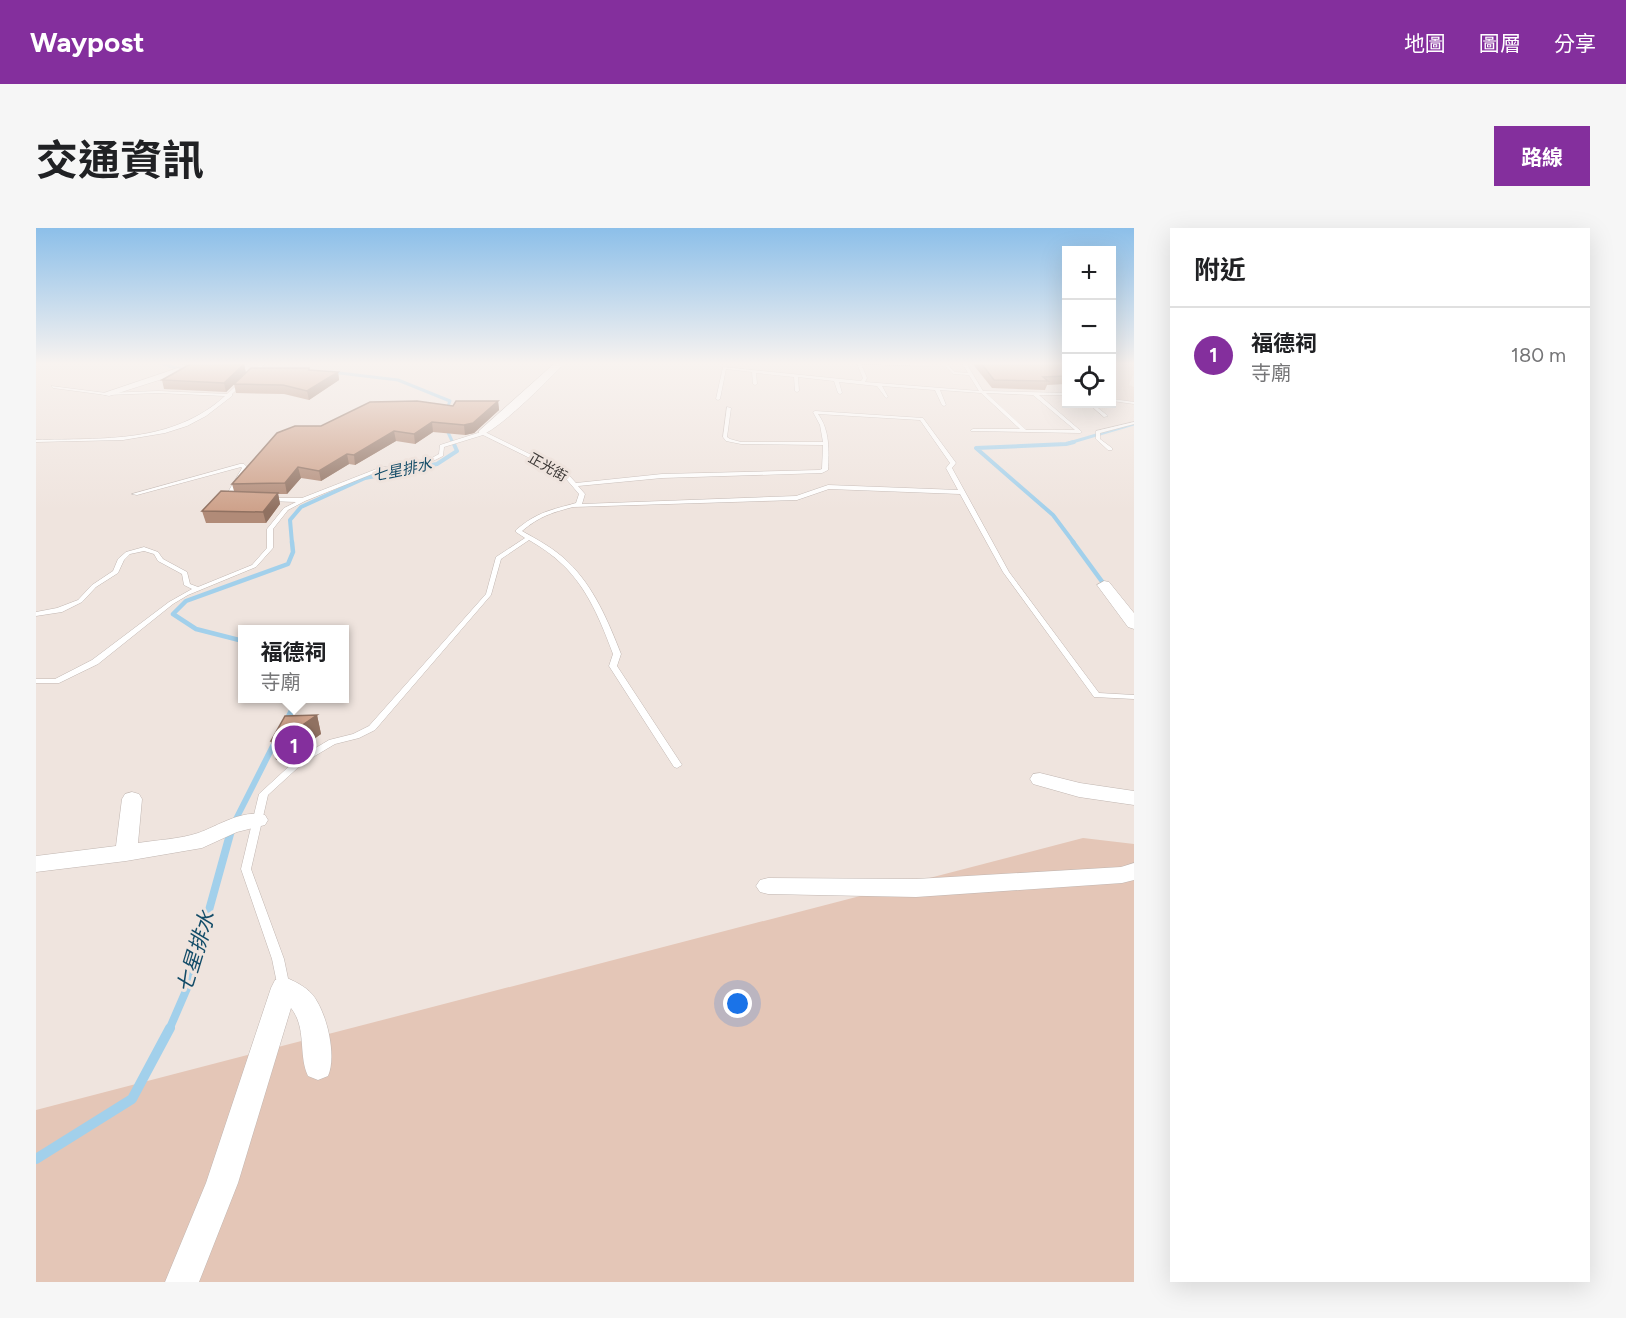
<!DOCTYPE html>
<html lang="zh-TW">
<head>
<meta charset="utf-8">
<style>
	body { margin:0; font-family:Figtree,"Noto Sans TC",sans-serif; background:#f6f6f6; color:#202124 }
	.controls { position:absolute; right:18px; top:18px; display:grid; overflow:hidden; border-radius:0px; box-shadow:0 6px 24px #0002 }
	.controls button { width:54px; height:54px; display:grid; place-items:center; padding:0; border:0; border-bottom:2px solid #e0e0e0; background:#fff; color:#202124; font:30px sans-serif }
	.you { position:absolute; left:702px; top:776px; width:21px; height:21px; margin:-15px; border:4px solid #fff; border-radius:50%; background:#1a73e8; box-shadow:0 0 0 9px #1a73e833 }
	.badge { display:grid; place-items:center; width:39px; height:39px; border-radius:50%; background:#842f9d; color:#fff; font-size:20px; font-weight:700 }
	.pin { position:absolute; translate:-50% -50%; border:3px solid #fff; box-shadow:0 2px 6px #0006 }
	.popup { position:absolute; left:202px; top:397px; width:111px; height:78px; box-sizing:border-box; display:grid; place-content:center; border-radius:0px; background:#fff; filter:drop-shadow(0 2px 4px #0005); font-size:20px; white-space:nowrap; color:#757577 }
	.popup b { font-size:22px; color:#202124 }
	.popup::after { content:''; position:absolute; left:50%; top:100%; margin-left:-12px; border:12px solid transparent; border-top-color:#fff }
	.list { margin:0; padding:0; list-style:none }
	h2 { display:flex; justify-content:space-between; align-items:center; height:78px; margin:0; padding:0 24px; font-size:26px }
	h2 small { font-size:20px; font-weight:400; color:#757577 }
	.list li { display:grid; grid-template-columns:39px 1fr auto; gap:18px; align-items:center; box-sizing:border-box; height:96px; padding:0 24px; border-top:2px solid #e0e0e0 }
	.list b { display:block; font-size:22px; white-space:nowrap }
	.list p { margin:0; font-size:20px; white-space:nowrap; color:#757577 }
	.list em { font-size:20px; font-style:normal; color:#757577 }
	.icon { flex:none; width:33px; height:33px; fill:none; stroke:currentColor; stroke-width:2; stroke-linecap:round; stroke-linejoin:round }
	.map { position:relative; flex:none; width:1098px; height:1054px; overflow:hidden; border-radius:0px }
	header { display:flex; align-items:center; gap:36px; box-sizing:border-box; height:84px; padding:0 30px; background:#842f9d; color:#fff }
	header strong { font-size:28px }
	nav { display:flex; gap:33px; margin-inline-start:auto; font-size:21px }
	.intro { display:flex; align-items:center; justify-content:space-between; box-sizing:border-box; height:144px; padding:0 36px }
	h1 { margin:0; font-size:42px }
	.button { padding:15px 27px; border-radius:0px; background:#842f9d; color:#fff; font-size:21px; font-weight:700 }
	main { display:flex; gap:36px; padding:0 36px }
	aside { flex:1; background:#fff; border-radius:0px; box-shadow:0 6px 24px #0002 }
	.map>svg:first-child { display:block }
	.built { fill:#e9d7ce }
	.green { fill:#e4c6b7 }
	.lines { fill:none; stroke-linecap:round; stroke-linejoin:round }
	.stream-far5 { stroke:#a2d0eb; stroke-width:3 }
	.stream-far4 { stroke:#a2d0eb; stroke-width:4 }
	.stream-far3 { stroke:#a2d0eb; stroke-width:4.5 }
	.stream-far2 { stroke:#a2d0eb; stroke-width:6 }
	.stream-far1 { stroke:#a2d0eb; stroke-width:8 }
	.stream { stroke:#a2d0eb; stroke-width:10 }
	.service-casing { stroke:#c1b6b1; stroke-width:1 }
	.minor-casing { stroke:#c1b6b1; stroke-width:1 }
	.service { fill:#fff; fill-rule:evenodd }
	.minor { fill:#fff; fill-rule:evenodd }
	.wall { fill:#b18b78 }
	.shaded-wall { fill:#907161 }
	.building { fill:#cea28b; stroke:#907161; stroke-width:1.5 }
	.labels { text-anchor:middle; stroke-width:6; stroke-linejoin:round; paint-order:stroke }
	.far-street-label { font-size:14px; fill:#3a3634; stroke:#efe4de }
	.far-water-label { font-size:15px; font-style:italic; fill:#134c68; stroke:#efe4de }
	.near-water-label { font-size:21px; font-style:italic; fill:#134c68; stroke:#efe4de }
</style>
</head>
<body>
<header>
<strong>Waypost</strong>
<nav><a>地圖</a><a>圖層</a><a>分享</a></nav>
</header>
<div class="intro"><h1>交通資訊</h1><a class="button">路線</a></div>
<main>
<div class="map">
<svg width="1098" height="1054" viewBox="0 0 1098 1054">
	<rect width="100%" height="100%" fill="#efe4de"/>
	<path class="built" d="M1076,135L1098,136V145L1093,157L1098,159V175L1076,172Z"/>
	<path class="green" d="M1047,610L1098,616V1054H0V882Z"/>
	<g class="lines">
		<path class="stream-far5" d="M124,135L147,142
			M295,144L362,152L414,173L410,183
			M410,200L417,215
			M1033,215L1098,196"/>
		<path class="stream-far4" d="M256,315L254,292L265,279L329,250L401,236L421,223L417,214
			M1038,315L1017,287L940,220L1030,216L1038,214"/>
		<path class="stream-far3" d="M1037,314L1070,359
			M207,413L160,401L137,386L150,373L252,336L257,324L256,314"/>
		<path class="stream-far2" d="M250,494L256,482L255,470
			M195,601L239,514"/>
		<path class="stream-far1" d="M133,802L152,758L196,599"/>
		<path class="stream" d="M0,931L96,871L134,800"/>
		<defs>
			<path id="service" d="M141,135H151L167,138L165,139Z
				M226,135H230L196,166V168L170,188L151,198L129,205L87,212L0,214V212C67,210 136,216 189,168L122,165L70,167L17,160L15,158L70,165L122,163L191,166Z
				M814,135L893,136L894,138L825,136L831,150L829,154L943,163L933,147L917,146L906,135H910L919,144L932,145L926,135H930L947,163L1030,165V167H1003L1046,204L1044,205L935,203V202L937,201H984L945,165L904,162L910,177L908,178L906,177L899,162L846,158L852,169L850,170L841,158L803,154L806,165L804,166L802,165L798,153L762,149L763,163L761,164L759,163L758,149L720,145L721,156L719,157L717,156L716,144L690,141L684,171L682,172L680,171L687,139L825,153L827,150L821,136ZM950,165L997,167L1039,202H990Z
				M1076,171L1098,174V176L1076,173Z
				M1053,176H1057L1072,188L1068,189Z
				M691,179L695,180L691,209L694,211L705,214H787L784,197L777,184L779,183L887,190L920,235L916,240L973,344L1063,465L1098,467V471L1058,469L967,344L924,266L793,261L761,272L537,279C515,285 504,288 486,303C502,312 519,321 532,334C558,359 572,393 585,426L581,438L646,537L641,540L638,539L573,438L577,426C565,394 552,361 527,337C517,327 505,319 493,312L465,331L455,367L339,502L323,510L299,516L267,535L232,567L215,641L248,731L254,760L252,763L248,765L244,763L242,760L236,731L205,641L223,566L261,531L293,512L317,506L333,498L450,366L460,329L489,310L480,304V302C501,284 515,282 540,275L543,266L526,246L447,207L408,219L407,228L393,235L346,242L269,273L252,282L237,301V320L220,339L152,367L137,376L62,436L23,455H0V451H19L56,432L133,374L156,361L148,357L146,346L122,333L118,326L108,323L94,326L88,332L82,345L60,359L46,374L26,384L0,388V384L21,380L42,372L56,357L77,343L82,331L90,324L108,319L122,324L127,331L151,344L154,356L162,359L216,337L231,320V301L248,280L260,274L233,273L231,272V270H266L343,240L392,232L403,226L404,217L445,204H449L530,244L540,255L626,246L783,242L786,241L787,217L705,216L690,213L687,209ZM782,186L884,192L914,235L910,240L922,262L792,257L760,268L546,276L549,266L542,258L626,250L786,245L792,242C793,223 794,202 782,186Z
				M1098,194V196L1064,205V211L1076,220V222H1072L1060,211V203Z
				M204,236H208L212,240L195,270V272L191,273L188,271L206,240L205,239L101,267L96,266Z"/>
			<path id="minor" d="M519,135H528C517,148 456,209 443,207V203Z
				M142,140L145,141V145L73,168L65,166Z
				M1068,353L1073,354L1098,385V401L1092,399L1061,357Z
				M1004,545L1044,555L1098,563V577L1043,569L997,556L994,551L997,546Z
				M96,564L103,566L106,571L102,615C121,612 144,611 162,605C182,598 206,581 229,587L232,592L229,597L201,604L166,620L90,633L0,644V628L80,618L86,571L89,566Z
				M1098,635V652L1086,655L880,669L732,666L724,664L720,658L724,652L732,650L880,651L1085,639Z
				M248,749C257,752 270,759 276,766C291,784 301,828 292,848L282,852L272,848C262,826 271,800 255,780L202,955L163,1054H129L170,955L235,760L239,752Z"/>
		</defs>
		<use href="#service" class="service-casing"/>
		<use href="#minor" class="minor-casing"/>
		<use href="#service" class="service"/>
		<use href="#minor" class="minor"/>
	</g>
	<path class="wall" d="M936,135H1025L1030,140V156L1011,157L1009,162L956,160Z
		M208,136L210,145L190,164L128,161L126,152Z
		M273,140V142L302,144L303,152L273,172L248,166L200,165L198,156Z
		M462,173L463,182L438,205L429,207L397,204L379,216L360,213L319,237L313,236L285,253L265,250L251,266H242L244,276L230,295H170L166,283L198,263L196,256L285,198L417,178Z
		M281,487L285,506L248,532H240L235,513Z"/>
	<path class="shaded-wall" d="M208,136L210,145L190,164L188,155Z
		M302,144L303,152L273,172L271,163Z
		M462,173L463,182L438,205L429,207L428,197Z
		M396,194L397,204L379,216L378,206Z
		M358,203L360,213L319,237L318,227Z
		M311,226L313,236L285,253L283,243Z
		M262,239L265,250L251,266L249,255Z
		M242,265L244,276L230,295L227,284Z
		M281,487L285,506L248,532L243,513Z"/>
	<path class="building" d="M156,135L208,136L188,155L126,152Z
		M945,135H1025L1030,140V148L1007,149L1012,153L958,152Z
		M215,140H273V142L302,144L271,163L247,157L198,156Z
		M381,173L417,178L420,173H462L437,195L428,197L396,194L378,206L358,203L318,227L311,226L283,243L262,239L249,255L196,256L241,205L259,198H285L334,174Z
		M185,263L242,265L227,284L166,283Z
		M281,487L243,513H235L249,488Z"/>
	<linearGradient id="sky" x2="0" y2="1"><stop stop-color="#8cbfe9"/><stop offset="0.48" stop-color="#f8f3f0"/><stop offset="1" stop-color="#f8f3f0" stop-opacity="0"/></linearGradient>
	<rect width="1098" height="282" fill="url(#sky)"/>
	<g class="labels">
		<g class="far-street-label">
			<text transform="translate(512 239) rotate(30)" y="5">正光街</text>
		</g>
		<g class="far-water-label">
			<text transform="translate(366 242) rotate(-12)" y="5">七星排水</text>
		</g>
		<g class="near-water-label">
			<text transform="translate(160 724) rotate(-73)" y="7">七星排水</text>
		</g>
	</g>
</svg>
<div class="controls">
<button>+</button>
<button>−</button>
<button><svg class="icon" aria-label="locate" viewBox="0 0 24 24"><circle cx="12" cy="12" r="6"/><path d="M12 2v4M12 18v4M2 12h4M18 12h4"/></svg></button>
</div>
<div class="you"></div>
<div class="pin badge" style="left:258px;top:517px">1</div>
<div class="popup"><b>福德祠</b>寺廟</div>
</div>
<aside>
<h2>附近<small></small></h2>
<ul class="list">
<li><span class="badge">1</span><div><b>福德祠</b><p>寺廟</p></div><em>180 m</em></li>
</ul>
</aside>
</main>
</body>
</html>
